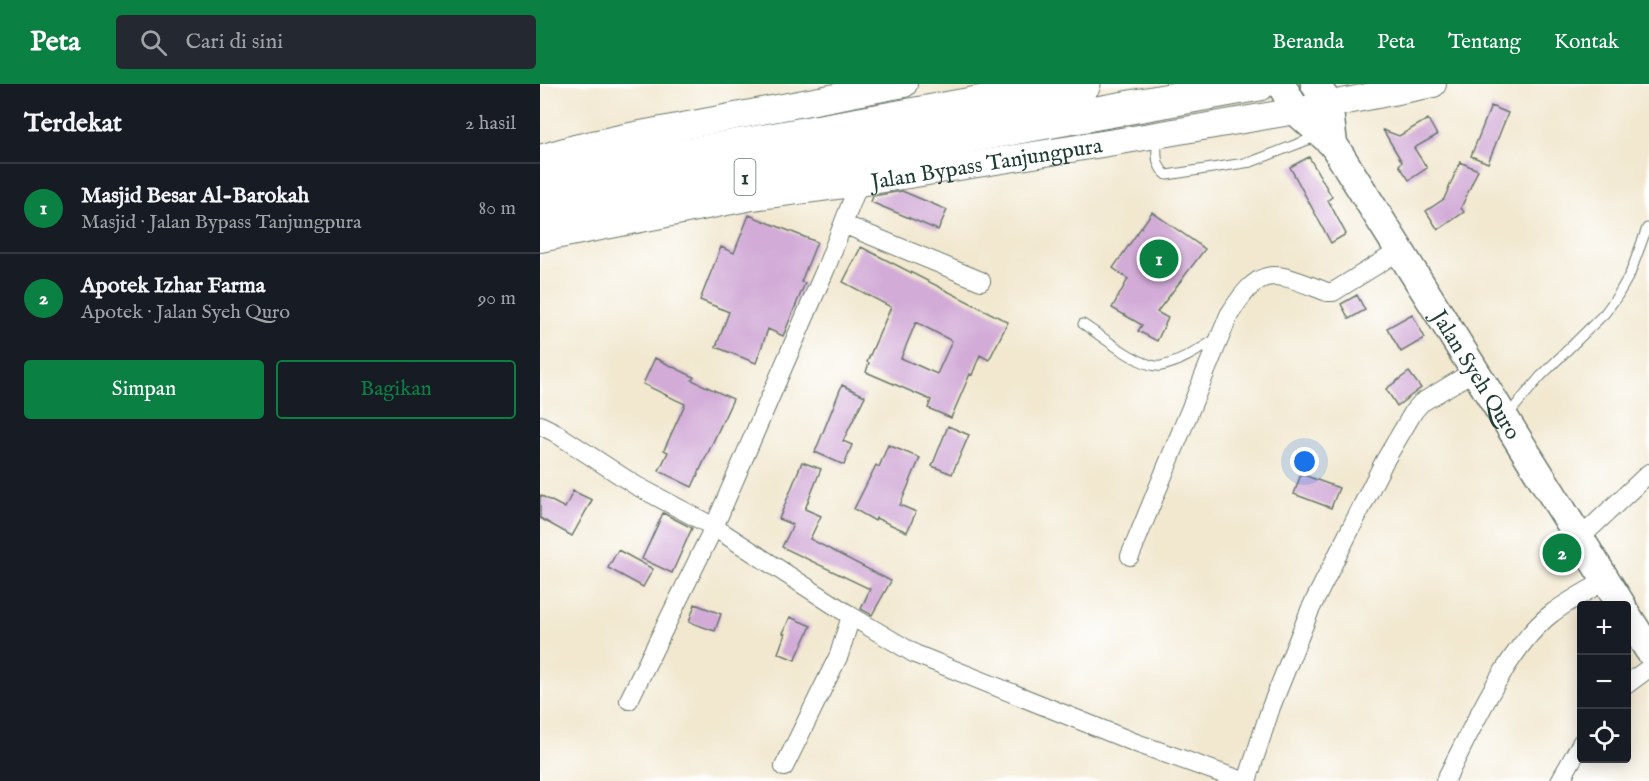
<!DOCTYPE html>
<html lang="id">
<head>
<meta charset="utf-8">
<style>
	body { margin:0; font-family:"IM FELL English",serif; background:#242831; color:#f1f3f6 }
	.controls { position:absolute; right:18px; bottom:18px; display:grid; overflow:hidden; border-radius:6px; box-shadow:0 3px 15px #0003 }
	.controls button { width:54px; height:54px; display:grid; place-items:center; padding:0; border:0; border-bottom:2px solid #363941; background:#171b24; color:#f1f3f6; font:30px sans-serif }
	.you { position:absolute; left:765px; top:378px; width:21px; height:21px; margin:-15px; border:4px solid #fff; border-radius:50%; background:#1a73e8; box-shadow:0 0 0 9px #1a73e833 }
	.badge { display:grid; place-items:center; width:39px; height:39px; border-radius:50%; background:#0b8043; color:#fff; font-size:20px; font-weight:700 }
	.pin { position:absolute; translate:-50% -50%; border:3px solid #fff; box-shadow:0 2px 6px #0006 }
	.list { margin:0; padding:0; list-style:none }
	h2 { display:flex; justify-content:space-between; align-items:center; height:78px; margin:0; padding:0 24px; font-size:26px }
	h2 small { font-size:20px; font-weight:400; color:#9ea1a6 }
	.list li { display:grid; grid-template-columns:39px 1fr auto; gap:18px; align-items:center; box-sizing:border-box; height:90px; padding:0 24px; border-top:2px solid #363941 }
	.list b { display:block; font-size:22px; white-space:nowrap }
	.list p { margin:0; font-size:20px; white-space:nowrap; color:#9ea1a6 }
	.list em { font-size:20px; font-style:normal; color:#9ea1a6 }
	.actions { display:flex; gap:12px; padding:18px 24px }
	.actions a { flex:1; padding:14px 0; border:2px solid #0b8043; border-radius:6px; text-align:center; font-size:21px; color:#0b8043 }
	.actions .main { background:#0b8043; color:#fff }
	.icon { flex:none; width:33px; height:33px; fill:none; stroke:currentColor; stroke-width:2; stroke-linecap:round; stroke-linejoin:round }
	.map { position:relative; flex:none; width:1109px; height:697px; overflow:hidden }
	header { display:flex; align-items:center; gap:36px; box-sizing:border-box; height:84px; padding:0 30px; background:#0b8043; color:#fff }
	header strong { font-size:28px }
	nav { display:flex; gap:33px; margin-inline-start:auto; font-size:21px }
	.search { width:420px; height:54px; background:#242831; display:flex; align-items:center; gap:15px; box-sizing:border-box; padding:0 21px; border-radius:6px; color:#9ea1a6; font-size:22px }
	main { display:flex }
	aside { flex:1; background:#171b24 }
	.map>svg:first-child { display:block }
	.building { fill:#d2abd7; fill-rule:evenodd }
	.lines { fill:none; stroke-linecap:round; stroke-linejoin:round }
	.lane-casing { stroke:#69796b; stroke-width:11 }
	.street-casing { stroke:#69796b; stroke-width:20 }
	.secondary-casing { stroke:#69796b; stroke-width:28 }
	.primary-casing { stroke:#69796b; stroke-width:31 }
	.highway-casing { stroke:#69796b; stroke-width:35 }
	.lane { stroke:#fff; stroke-width:9 }
	.street { stroke:#fff; stroke-width:18 }
	.secondary { stroke:#fff; stroke-width:26 }
	.primary { stroke:#fff; stroke-width:28 }
	.highway { stroke:#fff; stroke-width:33 }
	.labels { text-anchor:middle; stroke-width:5; stroke-linejoin:round; paint-order:stroke }
	.shield { fill:#fff; stroke:#627771; stroke-width:1.5 }
	.shield-label { font-size:21px; font-weight:bold; fill:#1f3d34 }
	.street-label { font-size:22px; fill:#1f3d34; stroke:#fff }
</style>
</head>
<body>
<header>
<strong>Peta</strong>
<div class="search"><svg class="icon" aria-label="search" viewBox="0 0 24 24"><circle cx="10" cy="10" r="6"/><path d="M15 15l6 6"/></svg>Cari di sini</div>
<nav><a>Beranda</a><a>Peta</a><a>Tentang</a><a>Kontak</a></nav>
</header>
<main>
<aside>
<h2>Terdekat<small>2 hasil</small></h2>
<ul class="list">
<li><span class="badge">1</span><div><b>Masjid Besar Al-Barokah</b><p>Masjid · Jalan Bypass Tanjungpura</p></div><em>80 m</em></li>
<li><span class="badge">2</span><div><b>Apotek Izhar Farma</b><p>Apotek · Jalan Syeh Quro</p></div><em>90 m</em></li>
</ul>
<div class="actions"><a class="main">Simpan</a><a>Bagikan</a></div>
</aside>
<div class="map">
<svg width="1109" height="697" viewBox="0 0 1109 697">
	<rect width="100%" height="100%" fill="#fff"/>
	<filter id="ink" filterUnits="userSpaceOnUse"><feTurbulence type="fractalNoise" baseFrequency=".0167" numOctaves="2"/><feDisplacementMap in="SourceGraphic" scale="12" xChannelSelector="R" yChannelSelector="G"/><feConvolveMatrix kernelMatrix="1 2 1 2 8 2 1 2 1" color-interpolation-filters="sRGB"/></filter>
	<filter id="wash" filterUnits="userSpaceOnUse"><feTurbulence type="fractalNoise" baseFrequency=".008" numOctaves="4" result="noise"/><feDisplacementMap in="SourceGraphic" scale="24" xChannelSelector="R" yChannelSelector="G"/><feGaussianBlur stdDeviation="1.35" result="paint"/><feColorMatrix in="noise" values="0 0 0 0 0 0 0 0 0 0 0 0 0 0 0 0 0 1.4 0 .05"/><feComposite in="paint" operator="in"/></filter>
	<g filter="url(#wash)">
		<rect width="100%" height="100%" fill="#f2e8d0"/>
		<g id="blocks">
			<path class="building" d="M951,22L968,29L948,79L931,72Z
				M888,35L897,51L874,64L887,84L869,96L859,81L862,78L843,46L859,52Z
				M769,73L792,113L788,116L806,150L791,159L750,83Z
				M920,78L938,86L921,124L924,128L898,146L886,127L904,115Z
				M362,107L407,126L398,146L331,118L333,112Z
				M612,128L665,165L617,228L628,234L617,257L598,247L602,241L572,224L588,195L573,184Z
				M209,131L277,158L261,198L265,199L243,252L228,245L216,279L176,263L189,228L160,216L181,163L194,169Z
				M321,163L468,238L449,276L440,271L432,291L430,290L411,334L388,324L391,316L326,288L329,279L327,278L351,223L303,198ZM376,238L412,257L397,290L361,274Z
				M817,211L825,226L809,235L801,220Z
				M872,230L885,254L861,268L847,244Z
				M115,274L154,293L152,296L193,315L152,403L119,387L128,368L124,366L145,320L103,300Z
				M869,288L881,304L857,322L846,305Z
				M302,301L325,312L303,357L312,361L304,381L275,368Z
				M408,342L429,351L412,390L392,382Z
				M348,361L380,374L360,421L376,428L367,448L336,434L335,437L314,425L336,381L339,383Z
				M262,378L281,385L265,425L281,432L270,455L351,497L332,531L321,525L330,505L242,463L253,441L239,435Z
				M761,390L799,404L791,424L754,410Z
				M33,407L52,416L32,452L0,434V411L25,424Z
				M123,429L152,444L132,489L102,475Z
				M78,466L113,485L103,503L68,484Z
				M155,520L181,530L175,547L149,538Z
				M250,533L271,542L255,576L238,569L245,550L243,549Z"/>
		</g>
	</g>
	<g filter="url(#ink)">
		<use href="#blocks" fill-opacity="0" stroke="#69796b" stroke-width="1.5"/>
		<g class="lines">
			<defs>
				<path id="lane" d="M617,53C617,67 614,82 627,91L711,78L778,52
					M543,240C560,251 602,285 621,282C641,278 660,265 676,255
					M967,332L1000,293L1065,229L1078,211L1090,190L1107,144"/>
				<path id="street" d="M303,140L441,197
					M0,341L14,348L95,401L174,443L311,532L375,570L596,659L703,697
					M1040,454L1109,389
					M590,472L689,231C722,178 734,188 787,208H793L859,167
					M1086,601L1109,584
					M89,616L174,443L286,184L319,99
					M244,683L299,571L311,532
					M707,697L731,623L770,526L844,378L874,327L881,319L934,287
					M905,697C931,647 967,564 1011,530C1028,517 1048,507 1066,496
					M1020,697L1042,658"/>
				<g id="secondary">
					<path d="M0,74L35,64L85,53L364,0"/>
					<path id="s1" d="M0,155L212,113L319,99L587,56L756,27L893,0"/>
				</g>
				<g id="primary">
					<path id="s2" d="M741,0L756,27L793,60L1082,522"/>
					<path d="M775,0L788,19L793,60"/>
					<path d="M1086,530L1109,566"/>
				</g>
				<path id="highway" d="M0,97L544,0
					M0,129L719,0"/>
			</defs>
			<use href="#lane" class="lane-casing"/>
			<use href="#street" class="street-casing"/>
			<use href="#secondary" class="secondary-casing"/>
			<use href="#primary" class="primary-casing"/>
			<use href="#highway" class="highway-casing"/>
			<use href="#lane" class="lane"/>
			<use href="#street" class="street"/>
			<use href="#secondary" class="secondary"/>
			<use href="#primary" class="primary"/>
			<use href="#highway" class="highway"/>
		</g>
	</g>
	<g class="labels">
		<rect class="shield" x="194.5" y="75" width="21" height="36" rx="4.5"/>
		<g class="shield-label">
			<text x="205" y="100">1</text>
		</g>
		<g class="street-label">
			<text dy="8" stroke="none"><textPath href="#s1" startOffset="453">Jalan Bypass Tanjungpura</textPath></text>
			<text dy="8" stroke="none"><textPath href="#s2" startOffset="352">Jalan Syeh Quro</textPath></text>
		</g>
	</g>
</svg>
<div class="controls">
<button>+</button>
<button>−</button>
<button><svg class="icon" aria-label="locate" viewBox="0 0 24 24"><circle cx="12" cy="12" r="6"/><path d="M12 2v4M12 18v4M2 12h4M18 12h4"/></svg></button>
</div>
<div class="you"></div>
<div class="pin badge" style="left:619px;top:175px">1</div>
<div class="pin badge" style="left:1022px;top:469px">2</div>
</div>
</main>
</body>
</html>
